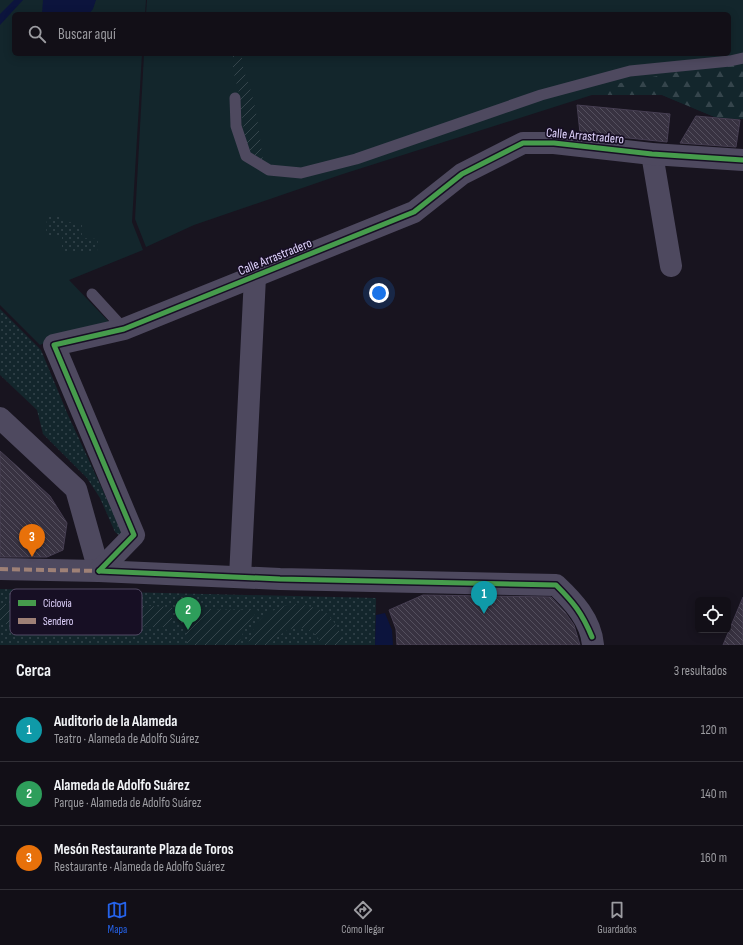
<!DOCTYPE html>
<html lang="es">
<meta charset="utf-8">
<style>
:root{--surface:#120f17;--page:#1f1d24;--text:#f1f3f6;--muted:#9c9ca1;--line:#312f36;--accent:#2563eb}
body{margin:0;font-family:"Sofia Sans Condensed",sans-serif;background:var(--page);color:var(--text)}
.controls{position:absolute;right:12px;bottom:12px;display:grid;overflow:hidden;border-radius:6px;box-shadow:0 2px 10px #0003}
.controls button{width:36px;height:36px;display:grid;place-items:center;padding:0;border:0;border-bottom:1px solid var(--line);background:var(--surface);color:var(--text);font:20px sans-serif}
.you{position:absolute;left:379px;top:293px;width:14px;height:14px;margin:-10px;border:3px solid #fff;border-radius:50%;background:#1a73e8;box-shadow:0 0 0 6px #1a73e833}
.badge{display:grid;place-items:center;width:26px;height:26px;border-radius:50%;background:var(--accent);color:#fff;font-size:13px;font-weight:700}
.pin{position:absolute;translate:-50% -33px;filter:drop-shadow(0 1px 2px #0008)}
.pin::after{content:'';position:absolute;top:21px;width:14px;height:12px;background:inherit;clip-path:polygon(0 0,100% 0,50% 100%)}
.list{margin:0;padding:0;list-style:none}
h2{display:flex;justify-content:space-between;align-items:center;height:52px;margin:0;padding:0 16px;font-size:17px}
h2 small{font-size:13px;font-weight:400;color:var(--muted)}
.list li{display:grid;grid-template-columns:26px 1fr auto;gap:12px;align-items:center;box-sizing:border-box;height:64px;padding:0 16px;border-top:1px solid var(--line)}
.list b{display:block;font-size:15px;white-space:nowrap}
.list p{margin:0;font-size:13px;white-space:nowrap;color:var(--muted)}
.list em{font-size:13px;font-style:normal;color:var(--muted)}
.icon{flex:none;width:22px;height:22px;fill:none;stroke:currentColor;stroke-width:2;stroke-linecap:round;stroke-linejoin:round}
.map{position:relative;flex:none;width:743px;height:645px;overflow:hidden}
.search{position:absolute;background:var(--surface);box-shadow:0 2px 10px #0003;left:12px;right:12px;top:12px;height:44px;display:flex;align-items:center;gap:10px;box-sizing:border-box;padding:0 14px;border-radius:6px;color:var(--muted);font-size:15px}
.sheet{height:244px;background:var(--surface)}
nav{display:flex;justify-content:space-around;align-items:center;box-sizing:border-box;height:56px;border-top:1px solid var(--line);background:var(--surface);font-size:11px;color:var(--muted)}
nav a{display:grid;justify-items:center;gap:2px}
nav .on{color:var(--accent)}
.map>svg:first-child{display:block}
</style>
<div class="map">
<svg width="743" height="645" viewBox="0 0 743 645">
<defs>
<pattern id="forest-firs" width="22" height="20" patternUnits="userSpaceOnUse"><rect width="22" height="20" fill="#13262c"/><path d="M5 1l3.5 6h-7zM16 11l3.5 6h-7z" fill="#35454c"/></pattern>
<pattern id="park-dots" width="8" height="8" patternUnits="userSpaceOnUse"><rect width="8" height="8" fill="#13262c"/><path d="M2 2h.1M6 6h.1" fill="none" stroke="#35454c" stroke-width="1.8" stroke-linecap="round"/></pattern>
<pattern id="garden-furrows" width="10" height="10" patternUnits="userSpaceOnUse"><rect width="10" height="10" fill="#13262c"/><path d="M-1 1l2-2M0 10L10 0M9 11l2-2" fill="none" stroke="#35454c"/></pattern>
<pattern id="building-back-hatch" width="6" height="6" patternUnits="userSpaceOnUse"><rect width="6" height="6" fill="#383241"/><path d="M-1 5l2 2M0 0l6 6M5-1l2 2" fill="none" stroke="#544f5e"/></pattern>
</defs>
<rect width="100%" height="100%" fill="#18141f"/>
<g fill="#13262c">
<path d="M0,0H146L145,14H14V54H142L132,222L143,250L69,280L111,324L67,332L40,345L0,305Z"/>
<path d="M147,0H743V119L717,118L662,95H592L343,174L194,225L146,247L135,219L144,54H729V14H146Z"/>
</g>
<path fill="url(#forest-firs)" d="M743,62V119L717,118L662,95H592L610,85L700,68Z"/>
<g fill="url(#park-dots)">
<path d="M47,216H61L62,221L82,224V238L98,239L97,252H62V236L46,235Z"/>
<path d="M0,309L41,350L68,415L123,534L120,536L115,532L100,498L87,478L43,434L37,410L0,375Z"/>
<path d="M0,589L376,598L375,645H0Z"/>
</g>
<g fill="url(#garden-furrows)">
<path d="M233,54H242C241,70 250,84 253,99C258,118 260,140 263,160L256,158L249,151L245,139L239,93L233,70Z"/>
<path d="M75,603L172,607V627L77,626Z"/>
<path d="M0,604H68L67,625L0,624Z"/>
<path d="M291,604C323,606 335,614 344,645H322C319,640 317,635 312,632C298,621 279,632 271,645H248C252,622 269,609 291,604Z"/>
<path d="M184,609L258,610L245,628L238,645H187Z"/>
</g>
<g fill="#0c143d">
<path d="M14,0H23L0,25V14Z"/>
<path d="M43,0H96L93,9L89,14H42Z"/>
<path d="M385,613L392,630L393,645H375L376,615Z"/>
</g>
<g fill="url(#building-back-hatch)" stroke="#463e52">
<path d="M577,105L670,114L667,142L580,133Z"/>
<path d="M696,116L740,120L736,147L680,143Z"/>
<path d="M0,451L50,496L67,523L63,550L47,557H0Z"/>
<path d="M423,595L551,597L565,612L574,625L580,645H397L396,629L389,610Z"/>
<path d="M743,597V645H723Z"/>
</g>
<g fill="none" stroke-linecap="round" stroke-linejoin="round">
<g stroke="#4e495f" stroke-width="11">
<path d="M235,98L236,126L246,156L269,170L301,173L356,159L541,95L630,71L730,61L743,58"/>
<path d="M92,294L124,329"/>
</g>
<g stroke="#4e495f" stroke-width="22">
<path d="M652,154L671,266"/>
<path d="M0,418L76,489L99,571"/>
<path d="M0,569L99,571L280,579L556,585C573,601 591,620 593,645"/>
<path d="M99,571L134,535L54,345L124,329L414,212L462,174L523,143H554L652,154L743,160"/>
<path d="M240,577L255,277"/>
</g>
<path stroke="#9e8076" stroke-width="4" stroke-dasharray="8 4" stroke-linecap="butt" d="M0,569L99,571"/>
<g stroke="#170f24" stroke-width="8">
<g id="cycleway">
<path d="M99,571L134,535L54,345L124,329L414,212L462,174L523,143H554L652,154L743,160"/>
<path d="M99,571L280,579L556,585C574,603 582,613 592,637"/>
</g>
</g>
<use href="#cycleway" stroke="#469c4c" stroke-width="5"/>
</g>
<g text-anchor="middle" dominant-baseline="central" stroke-width="3.5" stroke-linejoin="round" paint-order="stroke">
<g font-size="13" fill="#e0d3fe" stroke="#170f24">
<text transform="translate(585 136) rotate(5)">Calle Arrastradero</text>
<text transform="translate(275 257) rotate(-22)">Calle Arrastradero</text>
</g>
</g>
<rect x="10" y="589" width="132" height="46" rx="6" fill="#170f24" stroke="#534a65" stroke-width="1"/>
<rect x="18" y="600" width="18" height="6" fill="#469c4c"/>
<rect x="18" y="618" width="18" height="6" fill="#9e8076"/>
<g font-size="11" fill="#e0d3fe">
<text x="43" y="607">Ciclovía</text>
<text x="43" y="625">Sendero</text>
</g>
</svg>
<div class="controls">
<button><svg class="icon" aria-label="locate" viewBox="0 0 24 24"><circle cx="12" cy="12" r="6"/><path d="M12 2v4M12 18v4M2 12h4M18 12h4"/></svg></button>
</div>
<div class="you"></div>
<div class="pin badge" style="left:484px;top:614px;background:#0f9aa8">1</div>
<div class="pin badge" style="left:188px;top:630px;background:#2e9e5b">2</div>
<div class="pin badge" style="left:32px;top:557px;background:#e8710a">3</div>
<div class="search"><svg class="icon" aria-label="search" viewBox="0 0 24 24"><circle cx="10" cy="10" r="6"/><path d="M15 15l6 6"/></svg>Buscar aquí</div>
</div>
<section class="sheet">
<h2>Cerca<small>3 resultados</small></h2>
<ul class="list">
<li><span class="badge" style="background:#0f9aa8">1</span><div><b>Auditorio de la Alameda</b><p>Teatro · Alameda de Adolfo Suárez</p></div><em>120 m</em></li>
<li><span class="badge" style="background:#2e9e5b">2</span><div><b>Alameda de Adolfo Suárez</b><p>Parque · Alameda de Adolfo Suárez</p></div><em>140 m</em></li>
<li><span class="badge" style="background:#e8710a">3</span><div><b>Mesón Restaurante Plaza de Toros</b><p>Restaurante · Alameda de Adolfo Suárez</p></div><em>160 m</em></li>
</ul>
</section>
<nav>
<a class="on"><svg class="icon" aria-label="map" viewBox="0 0 24 24"><path d="M3 6l6-2 6 2 6-2v14l-6 2-6-2-6 2zM9 4v14M15 6v14"/></svg>Mapa</a>
<a><svg class="icon" aria-label="directions" viewBox="0 0 24 24"><path d="M12 3l9 9-9 9-9-9zM9 14v-3h6M13 9l2 2-2 2"/></svg>Cómo llegar</a>
<a><svg class="icon" aria-label="saved" viewBox="0 0 24 24"><path d="M7 4h10v16l-5-4-5 4z"/></svg>Guardados</a>
</nav>
